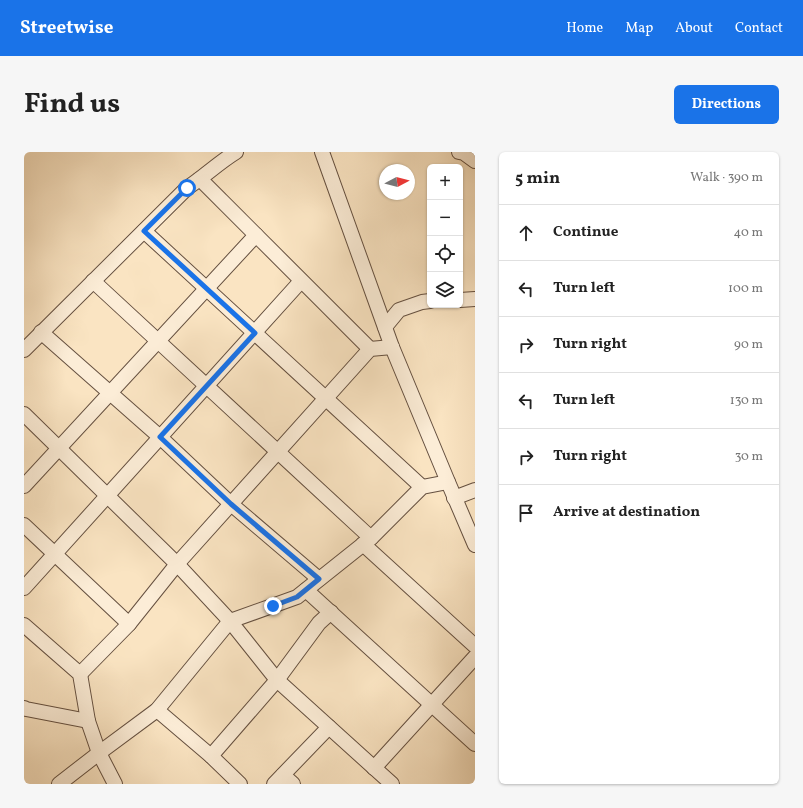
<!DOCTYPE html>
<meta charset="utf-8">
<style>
:root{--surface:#fff;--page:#f6f6f6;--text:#222;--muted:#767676;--line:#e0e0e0;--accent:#1a73e8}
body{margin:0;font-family:Vollkorn,serif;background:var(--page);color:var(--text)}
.controls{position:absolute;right:12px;top:12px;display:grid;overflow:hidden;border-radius:6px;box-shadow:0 1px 3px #0004}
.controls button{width:36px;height:36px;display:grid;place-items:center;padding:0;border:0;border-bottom:1px solid var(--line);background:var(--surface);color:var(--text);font:20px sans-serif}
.compass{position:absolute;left:355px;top:12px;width:36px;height:36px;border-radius:50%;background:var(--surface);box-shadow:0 1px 3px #0004;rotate:83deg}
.stop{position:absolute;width:12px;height:12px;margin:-9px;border:3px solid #1a73e8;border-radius:50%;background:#fff}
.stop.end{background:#1a73e8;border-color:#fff;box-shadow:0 1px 4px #0008}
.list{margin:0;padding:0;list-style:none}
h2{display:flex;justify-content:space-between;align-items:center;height:52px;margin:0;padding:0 16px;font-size:17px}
h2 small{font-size:13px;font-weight:400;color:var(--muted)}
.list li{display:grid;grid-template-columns:26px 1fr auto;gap:12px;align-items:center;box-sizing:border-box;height:56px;padding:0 16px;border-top:1px solid var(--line)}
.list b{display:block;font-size:15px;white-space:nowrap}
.list em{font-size:13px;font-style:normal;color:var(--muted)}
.icon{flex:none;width:22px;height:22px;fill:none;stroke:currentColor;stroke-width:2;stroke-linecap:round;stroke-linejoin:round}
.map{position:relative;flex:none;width:451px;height:632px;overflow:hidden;border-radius:6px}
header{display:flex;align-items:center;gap:24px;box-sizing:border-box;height:56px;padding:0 20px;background:var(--accent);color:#fff}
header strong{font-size:19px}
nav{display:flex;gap:22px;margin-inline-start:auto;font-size:14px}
.intro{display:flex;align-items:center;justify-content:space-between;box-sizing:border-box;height:96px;padding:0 24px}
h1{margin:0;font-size:28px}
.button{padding:10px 18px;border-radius:6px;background:var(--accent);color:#fff;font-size:14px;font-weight:700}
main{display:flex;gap:24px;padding:0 24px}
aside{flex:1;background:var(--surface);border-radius:6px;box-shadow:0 1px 3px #0004}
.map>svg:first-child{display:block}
</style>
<header>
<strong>Streetwise</strong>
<nav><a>Home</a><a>Map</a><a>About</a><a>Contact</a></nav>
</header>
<div class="intro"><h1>Find us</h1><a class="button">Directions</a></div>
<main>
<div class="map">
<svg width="451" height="632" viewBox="0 0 451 632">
<rect width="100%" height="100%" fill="#fae4c2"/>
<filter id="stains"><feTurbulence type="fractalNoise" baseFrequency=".005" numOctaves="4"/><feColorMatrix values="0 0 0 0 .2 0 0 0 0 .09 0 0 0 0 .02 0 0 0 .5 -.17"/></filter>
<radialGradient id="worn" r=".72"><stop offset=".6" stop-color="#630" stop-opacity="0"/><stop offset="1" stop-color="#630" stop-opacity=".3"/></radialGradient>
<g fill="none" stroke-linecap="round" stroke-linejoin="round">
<g stroke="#655040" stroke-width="16">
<g id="minor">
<path d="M298,0L368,195L424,330L451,393"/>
<path d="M435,0L440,1L451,9"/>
<path d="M176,27L346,197"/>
<path d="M120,79L398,335"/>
<path d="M69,129L347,386"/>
<path d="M436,148L451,147"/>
<path d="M361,175L375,158L398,150L406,149"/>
<path d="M17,180L136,285L207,352L295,427"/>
<path d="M0,198L163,36C180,25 194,11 212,0"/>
<path d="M0,262L153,412L206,469L253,528L368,632"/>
<path d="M0,334L232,83"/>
<path d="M430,346L451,338"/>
<path d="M0,373L105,472"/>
<path d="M339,392L451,494"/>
<path d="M0,436L277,129"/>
<path d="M282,438L451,592"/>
<path d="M0,473L56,522L64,569L75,601L91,632"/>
<path d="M56,522L105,472L153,412L346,197L368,195"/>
<path d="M0,556L2,557L64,569"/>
<path d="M133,558L187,604L216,632"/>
<path d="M187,604L253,528L295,471L307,460"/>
<path d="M350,616L451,505"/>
<path d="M259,623L269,632"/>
<path d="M35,632L75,601L133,558L206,469L273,445L347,386L398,335L424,330"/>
<path d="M250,632L305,575"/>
</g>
</g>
<use href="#minor" stroke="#fcedd7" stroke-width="14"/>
</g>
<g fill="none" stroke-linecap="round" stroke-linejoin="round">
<path stroke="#1a73e8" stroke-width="5" d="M163,36L120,79L231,181L136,285L207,352L295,427L273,445L249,454"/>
</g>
<rect width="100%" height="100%" filter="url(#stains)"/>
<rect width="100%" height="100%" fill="url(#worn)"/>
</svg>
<div class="controls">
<button>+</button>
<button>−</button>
<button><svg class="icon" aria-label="locate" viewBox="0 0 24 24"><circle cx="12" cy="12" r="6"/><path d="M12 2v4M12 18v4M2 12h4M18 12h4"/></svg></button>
<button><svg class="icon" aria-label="layers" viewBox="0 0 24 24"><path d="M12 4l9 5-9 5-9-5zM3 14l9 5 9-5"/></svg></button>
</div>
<svg class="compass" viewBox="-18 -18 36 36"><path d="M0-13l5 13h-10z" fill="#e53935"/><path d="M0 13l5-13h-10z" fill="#767676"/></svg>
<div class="stop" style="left:163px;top:36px"></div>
<div class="stop end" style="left:249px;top:454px"></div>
</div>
<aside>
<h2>5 min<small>Walk · 390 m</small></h2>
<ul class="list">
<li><svg class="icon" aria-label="ahead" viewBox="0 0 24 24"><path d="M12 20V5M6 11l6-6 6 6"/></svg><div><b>Continue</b></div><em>40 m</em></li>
<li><svg class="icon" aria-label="left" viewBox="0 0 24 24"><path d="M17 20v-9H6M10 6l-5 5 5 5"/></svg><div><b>Turn left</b></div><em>100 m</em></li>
<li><svg class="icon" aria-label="right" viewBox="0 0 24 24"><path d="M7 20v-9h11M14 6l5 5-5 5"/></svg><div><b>Turn right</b></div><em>90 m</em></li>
<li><svg class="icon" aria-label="left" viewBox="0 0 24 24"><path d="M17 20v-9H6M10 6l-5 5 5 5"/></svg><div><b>Turn left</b></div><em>130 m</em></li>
<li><svg class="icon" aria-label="right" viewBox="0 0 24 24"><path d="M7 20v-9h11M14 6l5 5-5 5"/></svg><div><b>Turn right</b></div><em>30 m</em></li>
<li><svg class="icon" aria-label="arrive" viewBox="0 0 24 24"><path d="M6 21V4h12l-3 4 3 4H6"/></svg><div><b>Arrive at destination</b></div></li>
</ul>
</aside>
</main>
